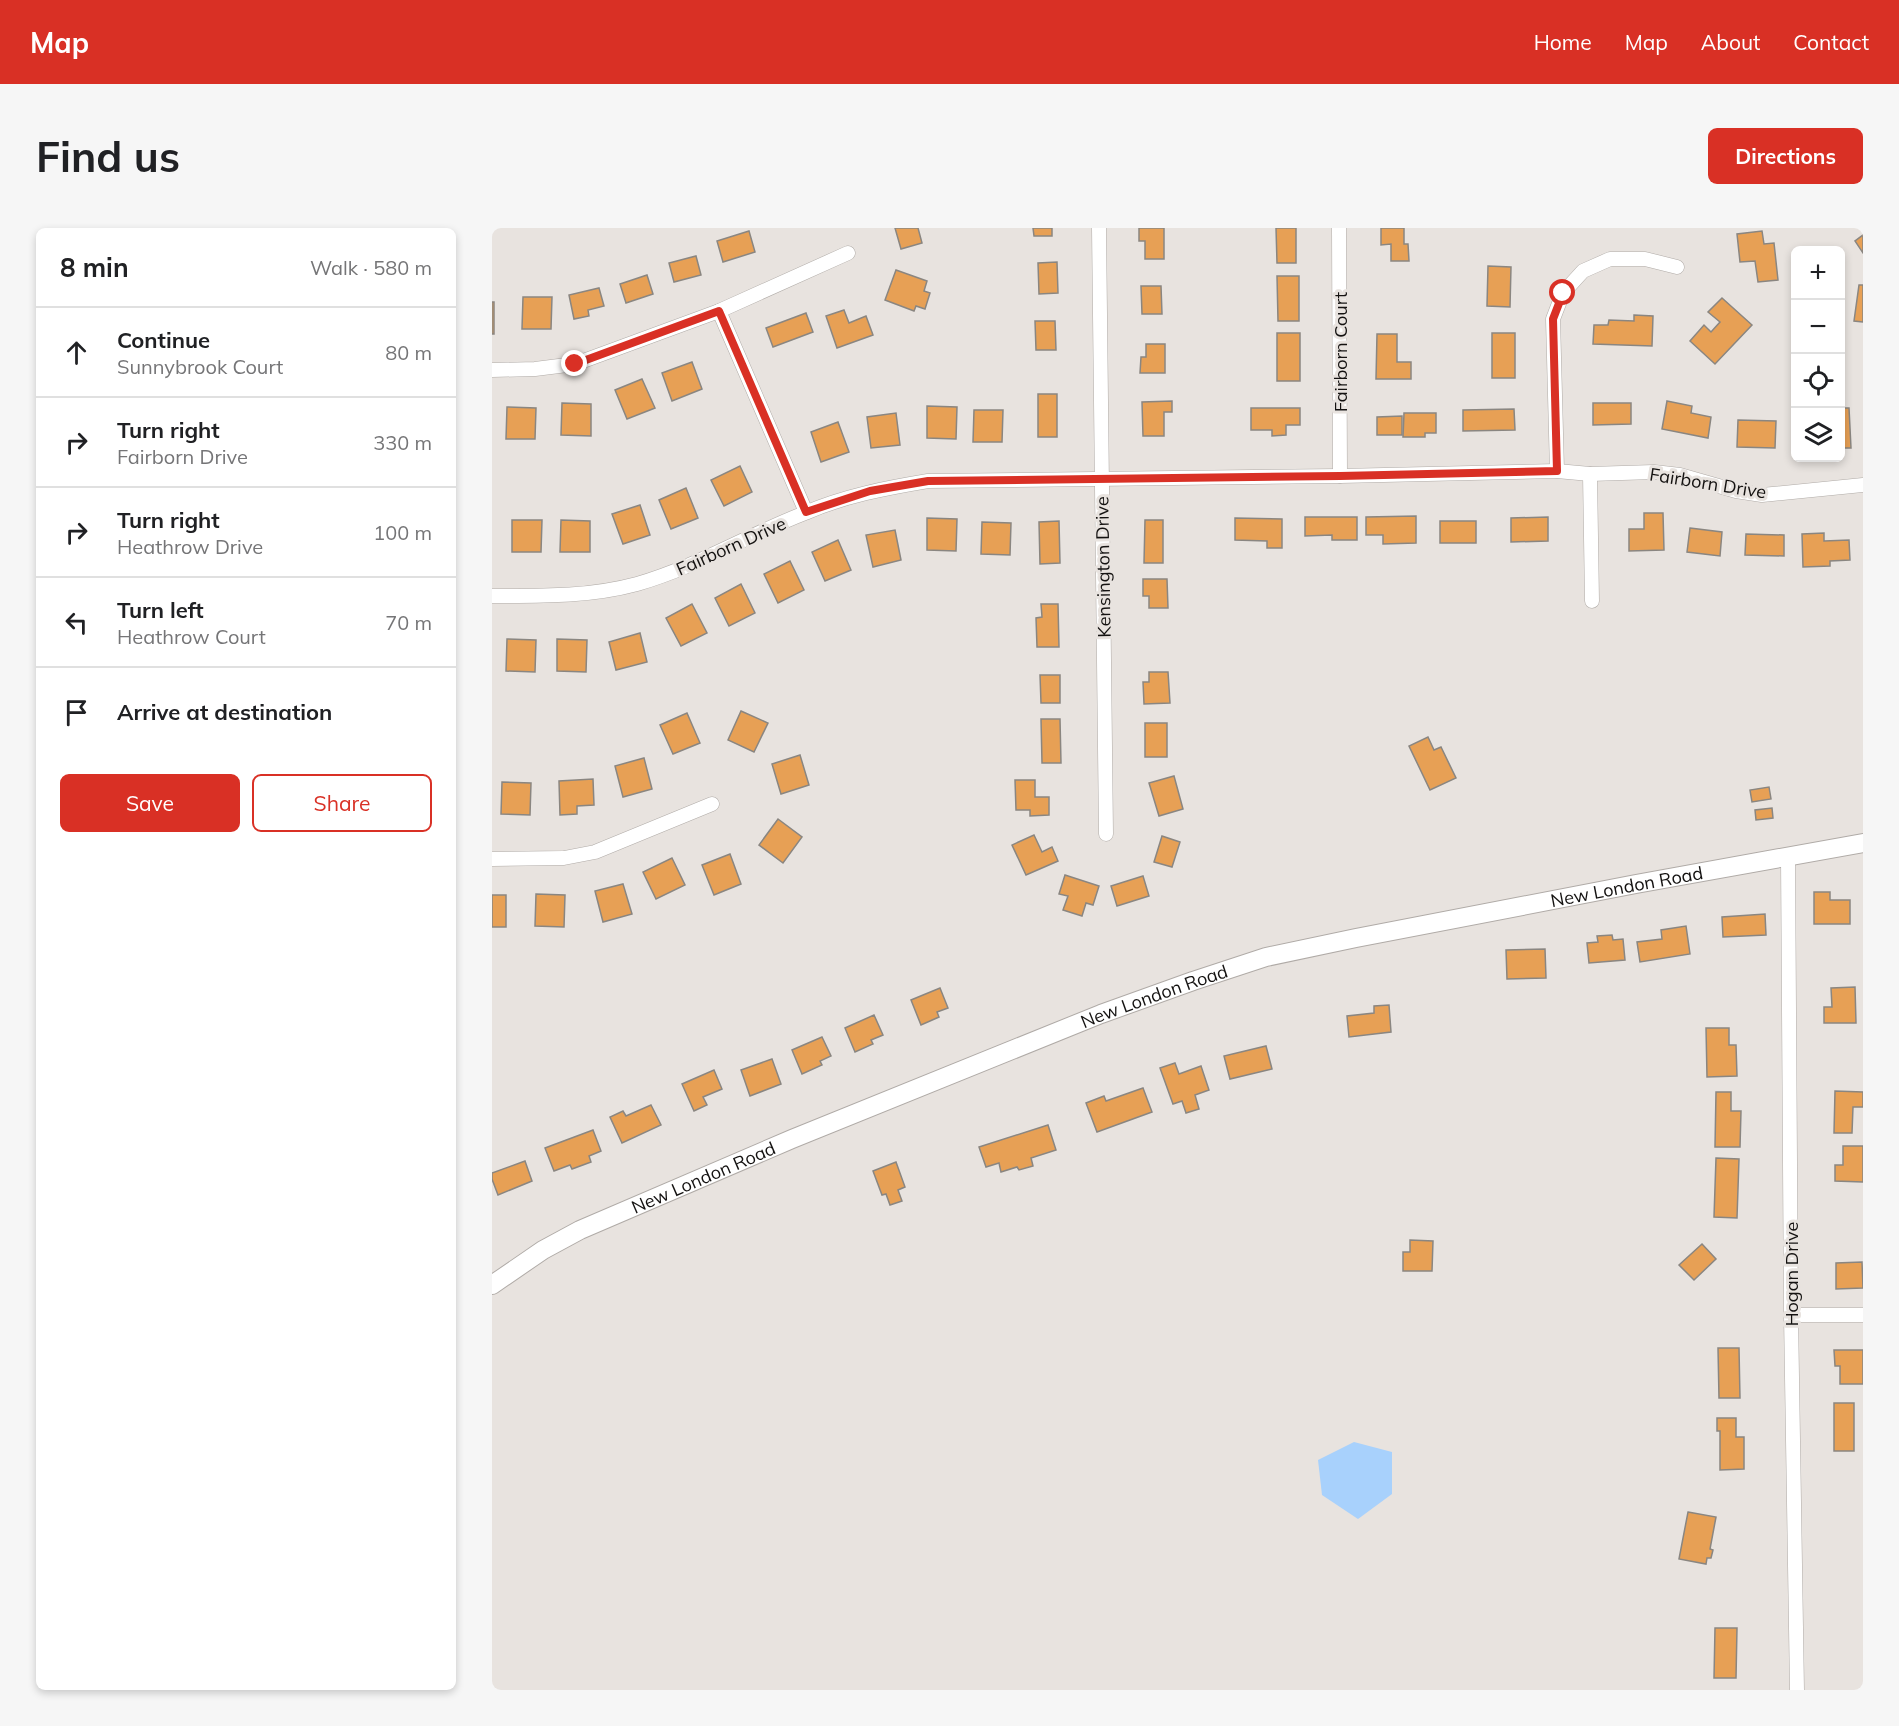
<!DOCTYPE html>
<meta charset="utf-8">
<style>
:root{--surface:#fff;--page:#f6f6f6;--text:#202124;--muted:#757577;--line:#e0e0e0;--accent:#d93025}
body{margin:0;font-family:Mulish,sans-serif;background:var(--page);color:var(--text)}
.controls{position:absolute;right:18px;top:18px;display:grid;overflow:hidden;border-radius:9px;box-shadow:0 3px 9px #0003}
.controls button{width:54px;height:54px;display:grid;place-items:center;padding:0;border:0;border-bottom:2px solid var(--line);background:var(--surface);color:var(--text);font:30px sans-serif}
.stop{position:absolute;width:18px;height:18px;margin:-14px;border:4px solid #d93025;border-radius:50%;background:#fff}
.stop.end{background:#d93025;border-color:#fff;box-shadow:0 2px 6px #0008}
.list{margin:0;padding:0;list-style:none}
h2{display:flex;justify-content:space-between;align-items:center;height:78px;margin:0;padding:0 24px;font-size:26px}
h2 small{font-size:20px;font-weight:400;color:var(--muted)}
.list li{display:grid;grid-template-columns:39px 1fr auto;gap:18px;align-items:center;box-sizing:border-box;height:90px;padding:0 24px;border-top:2px solid var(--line)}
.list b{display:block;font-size:22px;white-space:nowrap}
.list p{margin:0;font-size:20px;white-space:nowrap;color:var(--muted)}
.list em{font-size:20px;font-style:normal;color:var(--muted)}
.actions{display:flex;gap:12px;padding:18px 24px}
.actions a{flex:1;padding:14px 0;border:2px solid var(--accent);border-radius:9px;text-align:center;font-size:21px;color:var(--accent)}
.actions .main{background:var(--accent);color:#fff}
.icon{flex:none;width:33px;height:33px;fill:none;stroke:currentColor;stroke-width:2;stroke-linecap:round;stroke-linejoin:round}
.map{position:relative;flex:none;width:1371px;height:1462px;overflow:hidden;border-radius:9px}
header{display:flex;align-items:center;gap:36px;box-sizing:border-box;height:84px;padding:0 30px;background:var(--accent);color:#fff}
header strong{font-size:28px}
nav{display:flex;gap:33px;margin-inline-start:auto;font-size:21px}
.intro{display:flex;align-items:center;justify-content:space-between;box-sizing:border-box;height:144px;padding:0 36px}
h1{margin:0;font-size:42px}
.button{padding:15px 27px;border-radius:9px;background:var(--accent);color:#fff;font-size:21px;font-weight:700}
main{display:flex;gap:36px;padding:0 36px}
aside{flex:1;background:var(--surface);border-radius:9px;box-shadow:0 3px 9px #0003}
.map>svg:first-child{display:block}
</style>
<header>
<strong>Map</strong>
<nav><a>Home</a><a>Map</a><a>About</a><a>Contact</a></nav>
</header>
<div class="intro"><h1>Find us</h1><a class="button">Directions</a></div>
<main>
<aside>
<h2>8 min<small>Walk · 580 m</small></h2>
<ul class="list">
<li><svg class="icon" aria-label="ahead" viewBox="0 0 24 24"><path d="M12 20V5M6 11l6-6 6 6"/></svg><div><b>Continue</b><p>Sunnybrook Court</p></div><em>80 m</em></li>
<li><svg class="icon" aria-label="right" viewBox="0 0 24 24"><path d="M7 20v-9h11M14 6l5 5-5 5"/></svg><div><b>Turn right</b><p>Fairborn Drive</p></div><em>330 m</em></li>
<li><svg class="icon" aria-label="right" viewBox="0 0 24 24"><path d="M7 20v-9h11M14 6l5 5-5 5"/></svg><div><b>Turn right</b><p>Heathrow Drive</p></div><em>100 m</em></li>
<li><svg class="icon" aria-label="left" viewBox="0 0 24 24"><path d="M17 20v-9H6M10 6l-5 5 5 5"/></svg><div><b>Turn left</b><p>Heathrow Court</p></div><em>70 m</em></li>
<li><svg class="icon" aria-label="arrive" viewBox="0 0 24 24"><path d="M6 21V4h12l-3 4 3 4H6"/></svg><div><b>Arrive at destination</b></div></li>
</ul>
<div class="actions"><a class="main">Save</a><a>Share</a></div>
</aside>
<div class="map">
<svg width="1371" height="1462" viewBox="0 0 1371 1462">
<rect width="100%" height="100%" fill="#e8e3df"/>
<path fill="#a8d1fc" d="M862,1214L900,1224V1266L866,1291L830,1267L826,1232Z"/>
<g fill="#e7a055" stroke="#8a8681" stroke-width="1.5">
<path d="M403,0H426L430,15L409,21Z"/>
<path d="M541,0H560V8H542Z"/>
<path d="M647,0H672V31H653V13H647Z"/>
<path d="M784,0H804V35H785Z"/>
<path d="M889,0H912V16H916L917,33H899V16L889,17Z"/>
<path d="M257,3L263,24L231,34L225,13Z"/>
<path d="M1270,3L1272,16L1282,15L1286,52L1266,54L1263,33L1248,34L1245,6Z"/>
<path d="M1371,7V25L1363,13Z"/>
<path d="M204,28L209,47L182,54L177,35Z"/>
<path d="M565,34L566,65L547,66L546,35Z"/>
<path d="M996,38L1019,39L1018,79L995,78Z"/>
<path d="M404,42L435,53L432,63L438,65L433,81L424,78L422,83L393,72Z"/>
<path d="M155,47L161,66L134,75L128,56Z"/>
<path d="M785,48H807V93H786Z"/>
<path d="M1367,57H1371V94L1362,93Z"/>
<path d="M649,58H669L670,86H650Z"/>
<path d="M107,60L112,78L96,82L97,88L82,91L77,67Z"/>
<path d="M31,69H60L59,101H30Z"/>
<path d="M1230,70L1260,97L1223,136L1198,113L1212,97L1219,104L1228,94L1216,84Z"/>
<rect x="0" y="74" width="2" height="32"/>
<path d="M352,82L357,95L374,88L381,107L345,120L334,88Z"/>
<path d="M314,85L321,104L281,119L274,100Z"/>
<path d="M1142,87L1161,88L1160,118L1101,116L1102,97H1116L1117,92L1142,93Z"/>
<path d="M543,93H563L564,122H544Z"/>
<rect x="785" y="105" width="23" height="48"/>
<rect x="1000" y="105" width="23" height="45"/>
<path d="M885,106H905V134H919V151H884Z"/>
<path d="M654,116H673V145H648L649,129H654Z"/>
<path d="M200,134L210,161L180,173L170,145Z"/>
<path d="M150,151L163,180L135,191L123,162Z"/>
<rect x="546" y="166" width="19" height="43"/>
<path d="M680,173V184H672V208H651L650,174Z"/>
<path d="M1175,173L1200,178L1199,185L1219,189L1216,210L1170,201Z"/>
<path d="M70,175L99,176V208L69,207Z"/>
<path d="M1101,175H1139V196L1101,197Z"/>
<path d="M435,178L465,179L464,211L435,210Z"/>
<path d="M15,179L44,180L43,211H14Z"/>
<path d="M759,180H808V197H794V207L780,208V202H759Z"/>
<path d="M1348,180H1357L1359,220H1348Z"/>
<path d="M1022,181L1023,202L971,203V182Z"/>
<path d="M482,182H511L510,214H481Z"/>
<path d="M404,185L408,217L379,220L375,189Z"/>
<path d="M912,185H944V205H933V209H911Z"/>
<path d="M910,188V207H885V189Z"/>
<path d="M1246,192L1284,193L1283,220L1245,219Z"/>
<path d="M346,194L357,224L329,234L319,204Z"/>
<path d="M248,238L260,264L232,278L219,252Z"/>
<path d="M194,260L206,290L179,301L167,272Z"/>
<path d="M148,277L158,307L131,316L120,286Z"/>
<path d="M1152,285H1171L1172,322L1137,323V301H1152Z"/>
<path d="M924,288V315L891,316V307H874V289Z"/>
<path d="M813,289H865V312H840V307L813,308Z"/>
<path d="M1056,289V313L1019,314V290Z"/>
<path d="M435,290L465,291L464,323L435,322Z"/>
<path d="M743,290L790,291V320H775V313L743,312Z"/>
<path d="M20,292H50L49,324H20Z"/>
<path d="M69,292L98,293V324H68Z"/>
<path d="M653,292H671V335H652Z"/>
<path d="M567,293L568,335L548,336L547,294Z"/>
<rect x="948" y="293" width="36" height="22"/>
<path d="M490,294L519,295L518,327L489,326Z"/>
<path d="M1198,300L1230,304L1228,328L1195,324Z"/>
<path d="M403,302L409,332L381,339L374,307Z"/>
<path d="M1332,305V313L1357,312L1358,332L1338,333V338L1311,339L1310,306Z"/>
<path d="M1254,306L1292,307V328L1253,327Z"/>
<path d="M346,312L359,342L333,353L320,324Z"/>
<path d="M298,333L312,362L286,375L272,346Z"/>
<path d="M651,351H675L676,380H657V368H651Z"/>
<path d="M249,356L263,385L237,398L223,370Z"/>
<path d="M200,376L215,405L189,418L174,390Z"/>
<path d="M549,376H566L567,419H545L544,390L550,389Z"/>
<path d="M148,405L155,434L124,442L117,414Z"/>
<path d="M15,411L44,412L43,444L14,443Z"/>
<path d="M65,411L95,412L94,444L65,443Z"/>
<path d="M657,444H676L678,475L652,476L651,454H657Z"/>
<path d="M548,447H568V475H549Z"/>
<path d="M249,483L276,495L262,524L236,512Z"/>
<path d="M195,485L208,515L181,526L168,497Z"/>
<path d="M549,491H568L569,535H550Z"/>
<rect x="653" y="495" width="22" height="34"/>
<path d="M936,509L942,522L949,519L964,550L938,562L917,518Z"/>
<path d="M308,527L317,557L289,566L280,536Z"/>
<path d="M152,530L160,561L131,569L123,538Z"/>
<path d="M682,548L691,581L667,588L657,555Z"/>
<path d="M101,551L102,577L85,578V586L68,587L67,553Z"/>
<path d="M523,552H543V569H557V587L538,588V582H524Z"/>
<path d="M10,554L39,555L38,587L9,586Z"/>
<path d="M1277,559L1279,571L1260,574L1258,562Z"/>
<path d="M1280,580L1281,590L1264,592L1263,582Z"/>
<path d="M286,591L310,609L291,635L267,617Z"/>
<path d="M542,607L550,624L560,619L566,633L534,647L520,617Z"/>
<path d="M670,608L688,614L680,639L662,634Z"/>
<path d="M238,626L249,656L222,667L210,637Z"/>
<path d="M180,630L193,657L164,671L151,644Z"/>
<path d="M573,647L607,658L601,677L594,675L590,688L571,682L576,668L567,666Z"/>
<path d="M651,648L657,668L625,678L619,658Z"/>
<path d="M131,656L140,686L111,694L103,663Z"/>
<path d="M1322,664H1338V672H1358V696H1322Z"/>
<path d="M44,666L73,667L72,699L43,698Z"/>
<rect x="0" y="667" width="14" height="32"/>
<path d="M1273,686L1274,707L1231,709L1230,689Z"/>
<path d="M1194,698L1198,726L1148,734L1145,714L1170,711L1169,702Z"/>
<path d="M1120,707L1121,712L1131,711L1133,732L1097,735L1095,715L1106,714L1105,708Z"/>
<path d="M1053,721L1054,750L1015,751L1014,722Z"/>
<path d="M1363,759L1364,795H1332V779H1340L1339,760Z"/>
<path d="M448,760L456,780L445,784L447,789L429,797L419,772Z"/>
<path d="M897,777L899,804L857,809L855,788L882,785V778Z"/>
<path d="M382,787L391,807L379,812L381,816L363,824L353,800Z"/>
<path d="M1214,800H1237V817H1244L1245,848L1215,849Z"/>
<path d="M330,809L339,828L328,833L330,837L310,846L300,822Z"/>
<path d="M774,818L780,841L738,851L732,828Z"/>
<path d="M280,831L289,856L258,868L249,842Z"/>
<path d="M683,835L687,846L709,838L717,862L703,867L707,881L694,885L690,873L681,876L668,840Z"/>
<path d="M222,842L230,861L211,869L215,877L202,883L190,856Z"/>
<path d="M651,860L660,884L605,904L594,875L612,868L614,873Z"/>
<path d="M1343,863L1371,864V879H1361L1360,905H1342Z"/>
<path d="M1224,864H1239V883H1249L1248,919H1223Z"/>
<path d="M159,877L169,897L130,915L118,889L131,883L134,888Z"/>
<path d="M556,897L564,922L539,930L541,938L527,942L525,939L509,944L507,935L494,939L487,919Z"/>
<path d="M101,902L109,923L97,928L99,934L80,941L78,937L62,943L53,920Z"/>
<path d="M1351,918H1371V954L1343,953V937H1351Z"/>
<path d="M1224,930L1247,931L1245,990L1222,989Z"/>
<path d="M33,933L40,953L6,967L0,951V945Z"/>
<path d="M404,934L413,959L406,962L410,973L398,977L394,966L390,967L381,943Z"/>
<path d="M918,1012L941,1013L940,1043H911V1024H918Z"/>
<path d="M1210,1016L1224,1031L1202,1052L1187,1037Z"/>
<path d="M1370,1034L1371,1060L1344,1061V1035Z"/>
<path d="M1226,1120H1247L1248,1170H1227Z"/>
<path d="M1342,1122H1371V1156H1348V1138H1343Z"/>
<rect x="1342" y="1175" width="20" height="48"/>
<path d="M1225,1190H1244V1209H1252V1241L1228,1242V1203H1225Z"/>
<path d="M1196,1284L1224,1289L1218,1321L1221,1322L1219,1330H1215L1214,1336L1187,1331Z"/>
<path d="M1223,1400H1245L1244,1450H1222Z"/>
</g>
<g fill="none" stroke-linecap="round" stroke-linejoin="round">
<g stroke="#b0aba7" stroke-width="15">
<g id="minor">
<path d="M607,0L614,606"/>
<path d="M847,0L848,248"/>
<path d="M227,83L314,284"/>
<path d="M0,142L43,141L83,136L227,83L356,25"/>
<path d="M1065,243L1061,91L1071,65L1091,43L1118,31H1153L1185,39"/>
<path d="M1098,246L1100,373"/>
<path d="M0,368C49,368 97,369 145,356C204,339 256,307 313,285C352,268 394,260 436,253L848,248L1065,243L1098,246L1162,244L1188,247L1244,263L1270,267L1371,257"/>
<path d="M1296,629L1299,1087L1305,1462"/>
<path d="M0,631L72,630L103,624L220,576"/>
<path d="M1299,1087H1371"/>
</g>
</g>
<g stroke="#b0aba7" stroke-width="20">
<g id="tertiary">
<path id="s1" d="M0,1057L51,1022L88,1002L300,911L609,786L701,753L774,729L864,710L1144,656L1371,615"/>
</g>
</g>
<use href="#minor" stroke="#fff" stroke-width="14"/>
<use href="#tertiary" stroke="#fff" stroke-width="18"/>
</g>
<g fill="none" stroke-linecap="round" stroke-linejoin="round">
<path stroke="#d93025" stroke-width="8" d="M83,136L227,83L314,284L378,263L436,253L848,248L1065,243L1061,91L1071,65"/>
</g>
<g text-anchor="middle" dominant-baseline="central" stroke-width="6" stroke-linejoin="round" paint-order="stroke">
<g font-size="18" fill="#141211" stroke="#e8e3df">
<text transform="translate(848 124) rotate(-90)">Fairborn Court</text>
<text transform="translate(1216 255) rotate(9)">Fairborn Drive</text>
<text transform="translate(239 318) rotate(-24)">Fairborn Drive</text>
<text transform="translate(611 339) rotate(-91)">Kensington Drive</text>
<text stroke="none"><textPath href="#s1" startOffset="1210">New London Road</textPath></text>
<text stroke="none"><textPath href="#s1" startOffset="724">New London Road</textPath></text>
<text stroke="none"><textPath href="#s1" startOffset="238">New London Road</textPath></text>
<text transform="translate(1299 1046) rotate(-90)">Hogan Drive</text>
</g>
</g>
</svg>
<div class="controls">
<button>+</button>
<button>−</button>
<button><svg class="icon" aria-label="locate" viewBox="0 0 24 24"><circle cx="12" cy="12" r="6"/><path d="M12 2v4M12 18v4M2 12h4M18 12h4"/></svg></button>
<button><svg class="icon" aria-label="layers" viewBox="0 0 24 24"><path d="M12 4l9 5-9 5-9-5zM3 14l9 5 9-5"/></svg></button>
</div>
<div class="stop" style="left:1071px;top:65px"></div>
<div class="stop end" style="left:83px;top:136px"></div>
</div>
</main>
